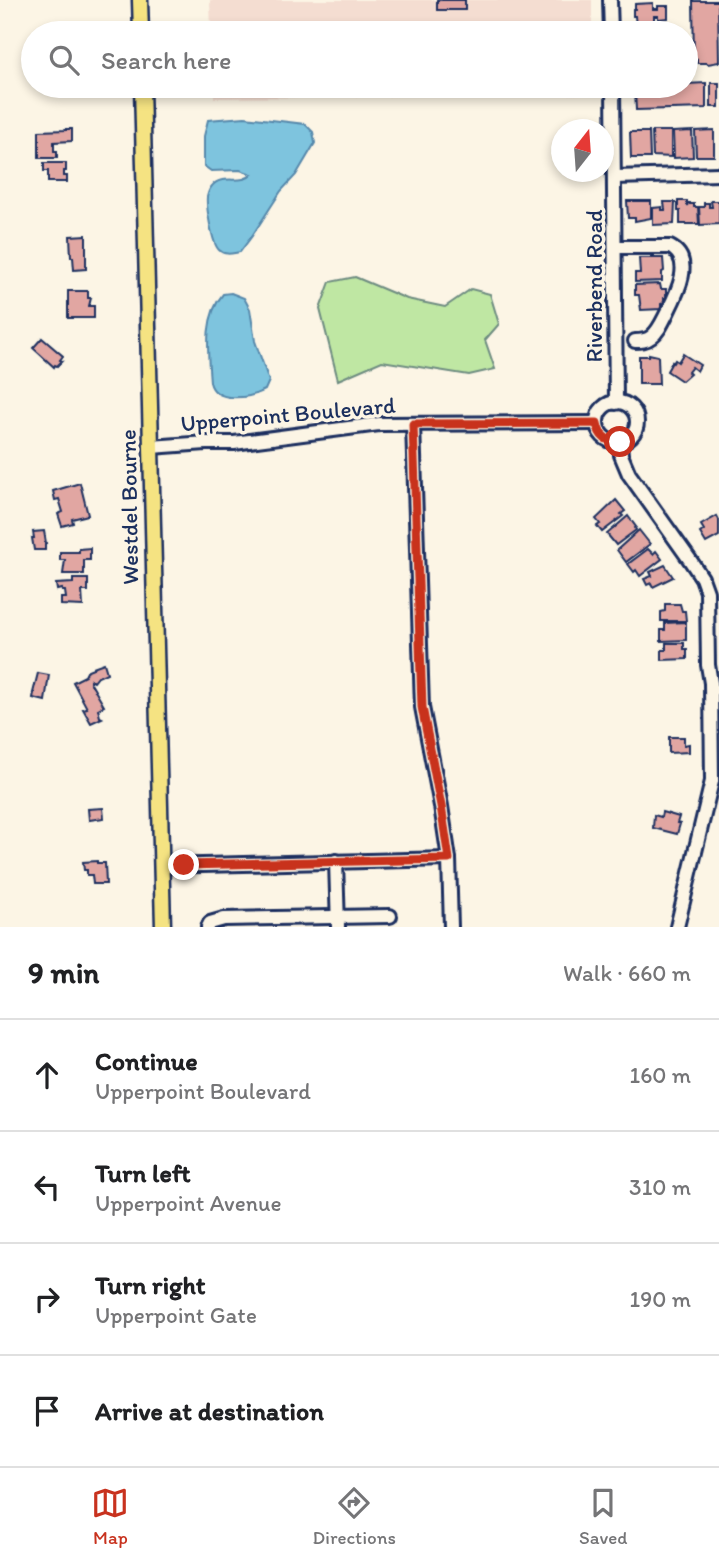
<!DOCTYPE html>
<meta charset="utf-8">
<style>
:root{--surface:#fff;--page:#f2f2f2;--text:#202124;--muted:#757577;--line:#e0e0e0;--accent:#c8321e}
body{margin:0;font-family:Itim,sans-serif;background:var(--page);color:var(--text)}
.compass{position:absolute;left:551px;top:119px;width:63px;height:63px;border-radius:50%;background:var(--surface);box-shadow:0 4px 10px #0003;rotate:17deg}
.stop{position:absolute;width:21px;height:21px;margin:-16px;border:5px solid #c8321e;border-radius:50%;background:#fff}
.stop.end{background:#c8321e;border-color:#fff;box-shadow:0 2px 7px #0008}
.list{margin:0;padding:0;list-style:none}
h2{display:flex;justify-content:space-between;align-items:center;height:91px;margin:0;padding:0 28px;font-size:30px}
h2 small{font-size:23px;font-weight:400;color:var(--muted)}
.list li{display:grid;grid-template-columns:46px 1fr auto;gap:21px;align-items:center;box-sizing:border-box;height:112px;padding:0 28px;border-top:2px solid var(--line)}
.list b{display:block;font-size:26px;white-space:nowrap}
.list p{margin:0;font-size:23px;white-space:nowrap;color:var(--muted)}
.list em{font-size:23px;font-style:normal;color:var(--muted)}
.icon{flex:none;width:38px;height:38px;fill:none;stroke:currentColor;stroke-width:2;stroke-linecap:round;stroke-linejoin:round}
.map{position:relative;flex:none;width:719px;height:927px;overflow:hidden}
.search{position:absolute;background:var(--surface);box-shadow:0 4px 10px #0003;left:21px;right:21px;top:21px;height:77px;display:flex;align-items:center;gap:18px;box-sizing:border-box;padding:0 24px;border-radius:38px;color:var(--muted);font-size:26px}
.sheet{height:539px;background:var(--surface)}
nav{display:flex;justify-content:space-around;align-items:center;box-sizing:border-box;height:98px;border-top:2px solid var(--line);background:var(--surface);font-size:19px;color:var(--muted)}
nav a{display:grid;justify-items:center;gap:4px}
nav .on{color:var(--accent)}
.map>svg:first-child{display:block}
</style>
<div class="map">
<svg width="719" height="927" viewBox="0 0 719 927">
<rect width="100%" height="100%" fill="#fcf5e5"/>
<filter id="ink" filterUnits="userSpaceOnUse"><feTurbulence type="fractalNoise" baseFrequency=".0143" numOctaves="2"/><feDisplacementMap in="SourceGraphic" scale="14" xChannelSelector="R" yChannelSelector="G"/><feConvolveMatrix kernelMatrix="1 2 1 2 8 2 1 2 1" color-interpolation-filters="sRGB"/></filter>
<g filter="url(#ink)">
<g fill="#f4ddd1">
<path d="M210,0H592V33H211Z"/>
<path d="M214,86H593V94L214,98Z"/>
</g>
<path fill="#bfe7a3" stroke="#6d8b80" stroke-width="2" d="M355,277L407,299L445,307L471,289L490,294L499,324L485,340L495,369L469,375L382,361L338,380L320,309L330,282Z"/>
<g fill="#7ec4de" stroke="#5688ab" stroke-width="2">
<path d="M245,117L305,124L313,132L315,143L296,175L281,191L252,236L240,252C233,253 225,256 219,250C212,244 206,206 207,197C208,193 209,189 212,186C222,173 242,186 252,174L240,170L211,171L204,166V136L208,120Z"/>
<path d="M231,293L244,298L250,309L255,341L269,381L265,390C250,398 215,404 210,382C208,353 203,317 223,294Z"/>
</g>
<g fill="#e1a6a2" stroke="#1b2f5e" stroke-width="2">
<rect x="437" y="0" width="28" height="10"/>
<path d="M693,1H718L719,62L708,64L707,63H697V59L694,60Z"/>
<path d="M653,3V9H658V6H668V18L658,19V16H654V26H658V24L668,23V33H633V28L636,27L635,16H633V9H635V4Z"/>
<path d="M706,83V108L636,110L635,91L636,88H640V86H686V84Z"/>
<rect x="711" y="83" width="8" height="24"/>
<path d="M66,129H72V141L54,142V151H57V158H39V131L66,130Z"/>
<path d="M714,130V156H696L695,131Z"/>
<path d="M652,131H671V157L653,156Z"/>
<path d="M692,131L693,157L674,158L673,132Z"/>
<path d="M630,132H649L650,158H631Z"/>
<path d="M44,163H66V171H64V176H67V182H48V171H44Z"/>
<path d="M627,201H651V218L635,221V218H628Z"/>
<path d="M678,201H687V206L688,203H690V204H694V207H698L699,224H680V211H678Z"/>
<path d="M711,201H719V224L700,225L699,207H704V203H709V207H712Z"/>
<path d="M664,202H675L674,224L653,225V208L662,207V210H665Z"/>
<path d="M86,235V269L74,270L73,257H71L70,236Z"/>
<path d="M639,258H663L664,271L662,272V281L635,282V273H640Z"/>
<path d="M660,284L661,289H666V298H664V303L661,304V309L641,310L639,295H635V285Z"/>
<path d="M68,291H88V298H91L89,306H94V318H68Z"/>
<path d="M42,338L63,356L60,360L62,361L57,366L55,365L54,367L33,348Z"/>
<path d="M649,354L658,356L659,384H639V356H649Z"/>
<path d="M683,354L700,365L697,371L692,367L688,372L690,374L682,381L667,371L672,362L673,363L675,360L678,362Z"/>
<path d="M80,483L88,515L72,519L73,523L62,526L58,514L63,512L59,499L55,500L53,491Z"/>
<path d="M616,500L625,511L621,514L623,516L602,532L597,526L600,524L596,519Z"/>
<path d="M628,516L636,527L635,528L636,530L616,545L607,534Z"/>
<path d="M717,516L719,520V536L706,543L700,533L704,530L701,525Z"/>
<path d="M639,530L650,544L626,562L617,550Z"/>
<path d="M44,531L46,543H45V550H34L32,538H34L33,532Z"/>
<path d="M90,548V560H84V574H63L65,560H60V552H79V549Z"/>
<path d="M648,549L653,554L656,551L662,559L640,576L636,570L634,572L628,564Z"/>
<path d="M665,565L673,577L653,587L651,583L647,585L644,579L652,576L650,572Z"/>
<path d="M73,579H88V591H82L83,606L61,605V598H66L65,591H62V589L57,590L56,584L73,583Z"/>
<path d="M665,604H680L682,611H685L686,621H661V612L665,611Z"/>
<path d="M686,622V640L661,641V630H665V623Z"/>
<path d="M666,643H684V649H687V659L662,660V650H666Z"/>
<path d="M104,663L107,673L98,677L94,682L90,680V682L104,706L98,709L100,717L102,718L91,723L83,709L87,708L73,682L85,676L88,670L93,668V667Z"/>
<path d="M38,673L49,675L45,701L33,698L34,693H33Z"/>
<path d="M669,737H684V745L689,744V752L669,753Z"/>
<path d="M103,808L104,818L89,820L88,809Z"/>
<path d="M662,812L679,817L677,823L680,824L677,834L653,828L654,815L661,817Z"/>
<path d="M97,861V863H105L106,884H93L92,875H87V870H84L83,862Z"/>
</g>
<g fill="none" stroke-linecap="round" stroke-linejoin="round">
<g stroke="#1b2f5e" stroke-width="18">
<g id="minor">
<path d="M610,0L611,33"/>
<path d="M613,86L616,403"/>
<path d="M615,177L719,174"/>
<path d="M615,247H670C696,260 675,297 666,315C662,323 658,332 651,337C646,341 641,341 635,341"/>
<circle cx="617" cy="422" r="20"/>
<path d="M413,424L422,707L441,806L449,859L451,927"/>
<path d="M620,442L621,455L629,474L690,560L702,578L707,592L708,665L711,683L712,781L677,927"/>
<path d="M151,447L206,443H234L379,424L597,423"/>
<path d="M336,861L338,927"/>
<path d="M161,866L449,859"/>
<path d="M208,927L210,923L224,919L390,916"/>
</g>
</g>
<g stroke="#1b2f5e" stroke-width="19">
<g id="major">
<path d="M140,0L141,33"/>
<path d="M142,86L163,927"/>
</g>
</g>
<use href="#minor" stroke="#fcf5e5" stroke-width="12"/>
<use href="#major" stroke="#f5e382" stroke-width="14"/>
</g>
</g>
<g fill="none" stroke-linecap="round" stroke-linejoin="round" filter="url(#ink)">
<path stroke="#c8321e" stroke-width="9" d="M184,865L449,859L441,806L422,707L413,424L597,423C599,436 607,442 620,442"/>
</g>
<g text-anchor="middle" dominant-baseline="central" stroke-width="7" stroke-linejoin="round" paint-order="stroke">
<g font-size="23" fill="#1b2f5e" stroke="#fcf5e5">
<text transform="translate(594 286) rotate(-90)">Riverbend Road</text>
<text transform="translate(288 414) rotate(-5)">Upperpoint Boulevard</text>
<text transform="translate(129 507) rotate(-91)">Westdel Bourne</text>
</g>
</g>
</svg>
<svg class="compass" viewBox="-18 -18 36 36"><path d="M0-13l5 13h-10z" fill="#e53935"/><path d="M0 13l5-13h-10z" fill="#757577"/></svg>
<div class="stop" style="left:620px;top:442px"></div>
<div class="stop end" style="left:184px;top:865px"></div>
<div class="search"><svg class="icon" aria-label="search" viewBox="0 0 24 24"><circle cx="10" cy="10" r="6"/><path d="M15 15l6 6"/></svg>Search here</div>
</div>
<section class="sheet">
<h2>9 min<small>Walk · 660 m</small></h2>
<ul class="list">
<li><svg class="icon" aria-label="ahead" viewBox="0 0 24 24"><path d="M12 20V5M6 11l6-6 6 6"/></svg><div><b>Continue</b><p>Upperpoint Boulevard</p></div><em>160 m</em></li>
<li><svg class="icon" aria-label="left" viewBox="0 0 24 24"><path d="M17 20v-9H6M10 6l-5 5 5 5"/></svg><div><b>Turn left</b><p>Upperpoint Avenue</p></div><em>310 m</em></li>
<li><svg class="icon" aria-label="right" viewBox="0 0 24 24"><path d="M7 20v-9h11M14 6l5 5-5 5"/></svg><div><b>Turn right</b><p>Upperpoint Gate</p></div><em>190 m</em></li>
<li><svg class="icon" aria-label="arrive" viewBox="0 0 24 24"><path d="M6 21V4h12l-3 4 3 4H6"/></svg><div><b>Arrive at destination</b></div></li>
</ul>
</section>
<nav>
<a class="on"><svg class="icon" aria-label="map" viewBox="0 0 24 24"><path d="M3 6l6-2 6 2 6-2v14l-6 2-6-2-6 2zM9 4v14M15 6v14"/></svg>Map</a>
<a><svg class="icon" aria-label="directions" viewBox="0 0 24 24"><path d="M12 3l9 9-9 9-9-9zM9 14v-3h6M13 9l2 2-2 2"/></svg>Directions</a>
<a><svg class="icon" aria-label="saved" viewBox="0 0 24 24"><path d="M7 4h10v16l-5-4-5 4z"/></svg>Saved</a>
</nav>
